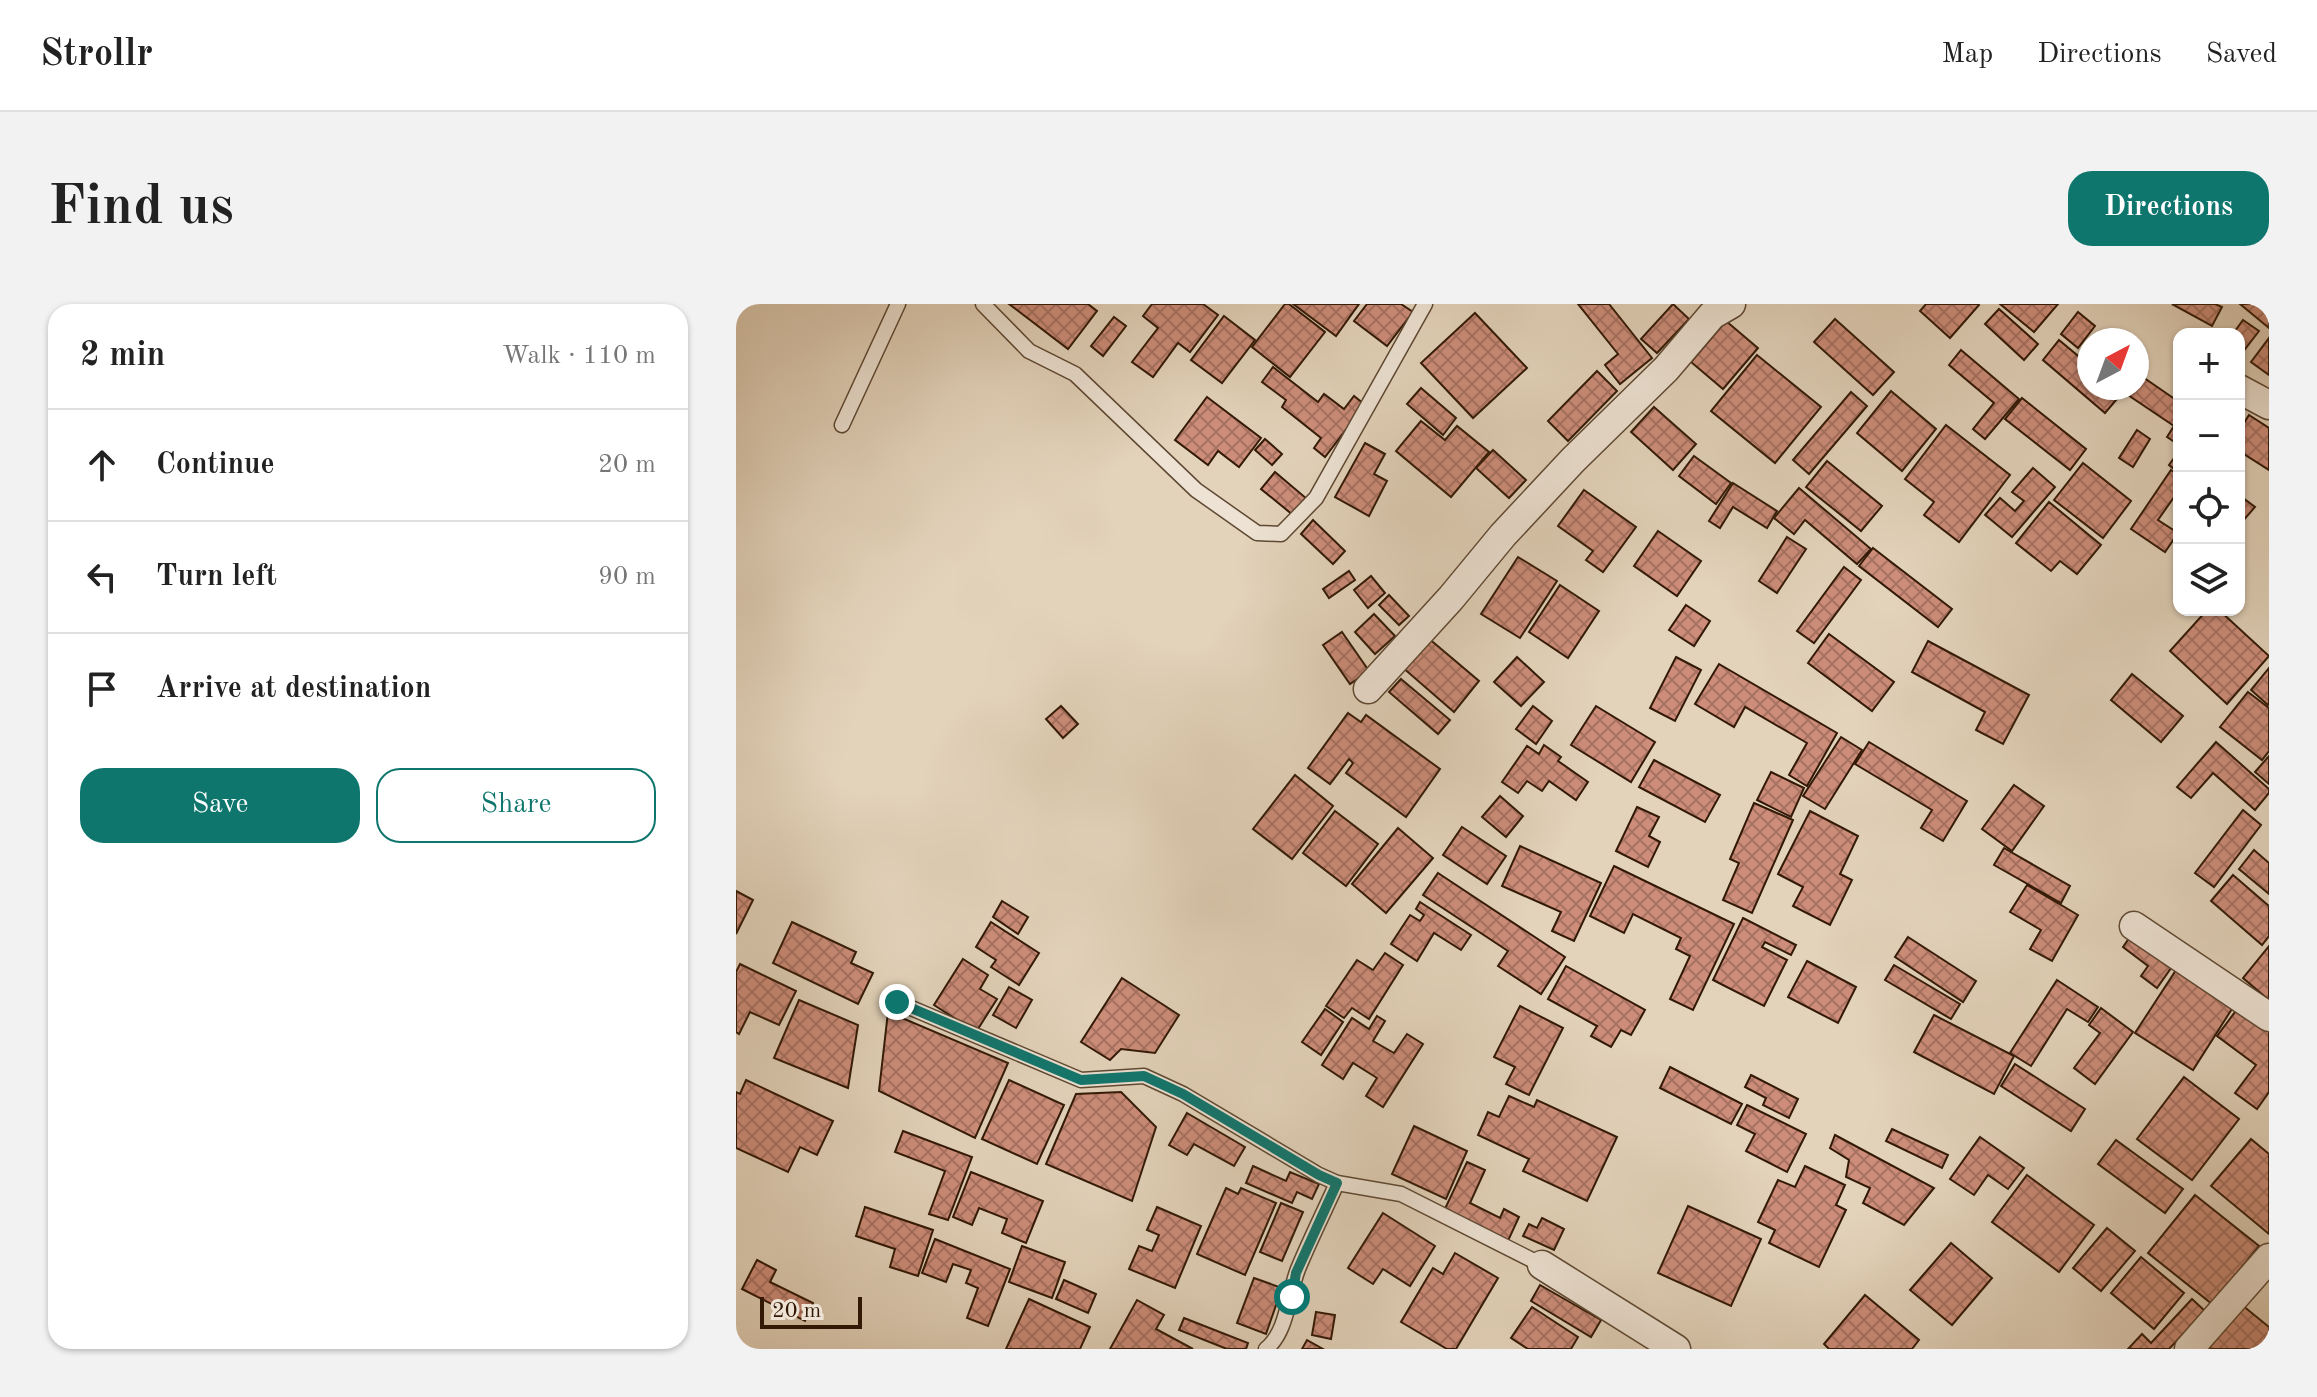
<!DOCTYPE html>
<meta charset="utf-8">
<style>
:root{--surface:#fff;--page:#f2f2f2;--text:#222;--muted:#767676;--line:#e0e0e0;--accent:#0f766e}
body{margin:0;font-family:"Old Standard TT",serif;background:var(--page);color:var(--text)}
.controls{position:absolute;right:24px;top:24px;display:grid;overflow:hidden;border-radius:16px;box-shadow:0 2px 6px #0004}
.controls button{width:72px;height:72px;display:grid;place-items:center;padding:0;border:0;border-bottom:2px solid var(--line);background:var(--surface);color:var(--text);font:40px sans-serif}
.compass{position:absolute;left:1341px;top:24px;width:72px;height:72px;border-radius:50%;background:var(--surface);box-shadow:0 2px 6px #0004;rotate:41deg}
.scale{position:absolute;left:24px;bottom:20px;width:102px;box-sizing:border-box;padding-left:8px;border:4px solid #321906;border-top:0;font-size:22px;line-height:28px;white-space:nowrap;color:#321906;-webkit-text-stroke:6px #ede2d3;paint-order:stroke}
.stop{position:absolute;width:24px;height:24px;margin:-18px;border:6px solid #0f766e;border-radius:50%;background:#fff}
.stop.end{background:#0f766e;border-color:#fff;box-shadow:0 2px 8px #0008}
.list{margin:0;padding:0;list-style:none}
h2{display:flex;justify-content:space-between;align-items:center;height:104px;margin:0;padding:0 32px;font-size:34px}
h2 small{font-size:26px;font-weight:400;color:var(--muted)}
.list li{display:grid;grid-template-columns:52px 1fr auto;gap:24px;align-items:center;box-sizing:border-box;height:112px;padding:0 32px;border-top:2px solid var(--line)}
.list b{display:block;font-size:30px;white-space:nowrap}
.list em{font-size:26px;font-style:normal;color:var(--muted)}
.actions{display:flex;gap:16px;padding:24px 32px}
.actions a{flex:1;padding:18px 0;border:2px solid var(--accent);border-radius:24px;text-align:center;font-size:28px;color:var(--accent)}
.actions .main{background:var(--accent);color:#fff}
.icon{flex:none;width:44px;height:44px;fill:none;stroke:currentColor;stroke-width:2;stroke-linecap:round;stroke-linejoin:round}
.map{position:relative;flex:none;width:1533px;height:1045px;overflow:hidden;border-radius:24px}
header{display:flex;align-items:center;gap:48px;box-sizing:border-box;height:112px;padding:0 40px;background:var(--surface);border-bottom:2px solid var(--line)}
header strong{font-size:38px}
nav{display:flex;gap:44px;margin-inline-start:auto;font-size:28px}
.intro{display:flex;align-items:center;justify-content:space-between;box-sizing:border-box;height:192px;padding:0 48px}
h1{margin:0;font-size:56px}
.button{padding:20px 36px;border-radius:24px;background:var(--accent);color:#fff;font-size:28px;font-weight:700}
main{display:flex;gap:48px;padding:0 48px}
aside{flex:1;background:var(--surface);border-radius:24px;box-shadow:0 2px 6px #0004}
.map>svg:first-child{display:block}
</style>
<header>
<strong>Strollr</strong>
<nav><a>Map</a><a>Directions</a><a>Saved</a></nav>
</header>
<div class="intro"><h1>Find us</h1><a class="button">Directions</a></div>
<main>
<aside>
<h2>2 min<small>Walk · 110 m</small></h2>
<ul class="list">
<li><svg class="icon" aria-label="ahead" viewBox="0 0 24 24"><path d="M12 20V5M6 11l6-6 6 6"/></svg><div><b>Continue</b></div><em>20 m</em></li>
<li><svg class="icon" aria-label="left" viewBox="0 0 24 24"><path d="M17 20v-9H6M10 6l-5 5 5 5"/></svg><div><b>Turn left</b></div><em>90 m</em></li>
<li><svg class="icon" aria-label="arrive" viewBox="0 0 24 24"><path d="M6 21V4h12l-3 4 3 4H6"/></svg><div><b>Arrive at destination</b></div></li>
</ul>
<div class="actions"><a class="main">Save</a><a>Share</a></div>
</aside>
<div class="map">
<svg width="1533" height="1045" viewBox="0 0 1533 1045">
<defs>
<pattern id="building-cross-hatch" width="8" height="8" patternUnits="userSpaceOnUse" patternTransform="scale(2)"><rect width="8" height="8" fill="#cd8d7a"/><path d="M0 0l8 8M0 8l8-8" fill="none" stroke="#a77262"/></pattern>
</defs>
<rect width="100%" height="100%" fill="#e3d3bb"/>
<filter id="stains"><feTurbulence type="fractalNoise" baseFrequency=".0025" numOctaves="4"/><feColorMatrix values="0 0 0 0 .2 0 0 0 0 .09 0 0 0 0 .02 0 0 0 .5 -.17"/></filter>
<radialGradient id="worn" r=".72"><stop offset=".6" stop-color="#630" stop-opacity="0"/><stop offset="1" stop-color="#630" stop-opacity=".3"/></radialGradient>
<g fill="url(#building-cross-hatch)" stroke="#321906" stroke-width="2">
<path d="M273,0H352L361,7L332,45Z"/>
<path d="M416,0H467L482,11L454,48L442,39L417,73L396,58L422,24L407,12Z"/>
<path d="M549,0H553L589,28L554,73L516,43Z"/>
<path d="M557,0H623L600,32Z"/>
<path d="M631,0H665L677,8L651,42L618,17Z"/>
<path d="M842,0H873L916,54L884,80L869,61L882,50Z"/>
<path d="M937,0L953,15L921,49L905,35Z"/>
<path d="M1190,0H1242L1243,1L1214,34L1184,7Z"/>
<path d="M1264,0H1322L1298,28Z"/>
<path d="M1436,0H1479L1486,3L1476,22Z"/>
<path d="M1504,0H1533V24Z"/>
<path d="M1263,5L1302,40L1288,56L1249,20Z"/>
<path d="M1342,8L1359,22L1342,44L1325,30Z"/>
<path d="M739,9L791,64L737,114L685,59Z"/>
<path d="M488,12L519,36L486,79L455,56Z"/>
<path d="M378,13L390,22L367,52L355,42Z"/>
<path d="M1099,15L1158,68L1137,91L1078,38Z"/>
<path d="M1507,16L1523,27L1503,53V30H1497Z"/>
<path d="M990,17L1022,44L987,85L955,58Z"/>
<path d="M1533,34V71L1515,58Z"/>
<path d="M1323,36L1353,61V84H1380L1386,89L1369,109L1307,56Z"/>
<path d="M1225,46L1283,95L1249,135L1237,125L1258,99L1213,61Z"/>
<path d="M1021,51L1085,103L1039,159L975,107Z"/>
<path d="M537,63L582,98L588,90L608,105L618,92L629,101L589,153L578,144L585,134L546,103L550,96L526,78Z"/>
<path d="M861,67L881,87L832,137L812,117Z"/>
<path d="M1401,69L1443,98V141L1431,133L1438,122L1386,87L1388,84H1401Z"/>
<path d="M685,84L720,114L707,131L671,100Z"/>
<path d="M1155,87L1200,125L1166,167L1121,129Z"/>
<path d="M1115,88L1131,102L1073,170L1057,156Z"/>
<path d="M471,93L525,134L503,163L482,147L472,161L439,136Z"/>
<path d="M1286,94L1350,145L1334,166L1269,115Z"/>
<path d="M918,103L960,140L937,166L895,128Z"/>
<path d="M1513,111L1533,124V166L1503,147V127Z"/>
<path d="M685,117L709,136L721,122L753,148L715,193L660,147Z"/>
<path d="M1210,121L1274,171L1223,238L1188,211L1198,198L1169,175Z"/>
<path d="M1401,126L1414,135L1397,163L1383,154Z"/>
<path d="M529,135L546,150L536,161L519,146Z"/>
<path d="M629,139L649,150L638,170L651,177L633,212L599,193Z"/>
<path d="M757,146L790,176L773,194L740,164Z"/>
<path d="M1443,147V169L1433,161Z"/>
<path d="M958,152L995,179L980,200L943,172Z"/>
<path d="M1091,157L1146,202L1125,227L1070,183Z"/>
<path d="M1347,159L1395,197L1367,234L1318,196Z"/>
<path d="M1297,164L1319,183L1276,233L1249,211L1264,194L1279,207L1288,197L1276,188Z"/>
<path d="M1435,166L1443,172V186L1422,216L1442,229L1429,248L1395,225Z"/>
<path d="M539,168L571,195L557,211L525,185Z"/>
<path d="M997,179L1041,207L1031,224L997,203L984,224L973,217Z"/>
<path d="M1063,184L1135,245L1121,260L1069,216L1058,230L1038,214Z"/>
<path d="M848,186L900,223L867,268L850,256L857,247L822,222Z"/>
<path d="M1503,191L1519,203L1506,218L1503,216Z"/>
<path d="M1313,198L1365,241L1341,270L1324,257L1315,267L1280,239Z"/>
<path d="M577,216L609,247L597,260L565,230Z"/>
<path d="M922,227L965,257L941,292L898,262Z"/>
<path d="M1051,233L1070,245L1041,289L1023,277Z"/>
<path d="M1137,244L1216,305L1202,323L1123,262Z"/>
<path d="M782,253L821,277L784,334L745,310Z"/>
<path d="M1108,263L1125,276L1078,339L1061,327Z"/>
<path d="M613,267L619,276L593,294L587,285Z"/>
<path d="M635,272L649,289L632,304L618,286Z"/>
<path d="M824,281L863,307L832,354L793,328Z"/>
<path d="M653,291L673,312L663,321L643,301Z"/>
<path d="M950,301L974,317L958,342L933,326Z"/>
<path d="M1471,306H1483L1533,352L1491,400L1434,347Z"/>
<path d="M638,310L659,332L639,350L619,328Z"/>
<path d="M606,328L633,367L614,380L587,341Z"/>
<path d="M1093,330L1158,378L1136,407L1072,359Z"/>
<path d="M691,333L743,377L718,408L666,363Z"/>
<path d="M1192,337L1293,391L1267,440L1240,426L1249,408L1176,368Z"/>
<path d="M781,353L808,378L785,402L758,378Z"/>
<path d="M940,353L965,366L939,417L914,404Z"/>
<path d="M983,360L1101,429L1071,482L1053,471L1071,439L1009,403L998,423L959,400Z"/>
<path d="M1533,364V399L1532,401L1515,386Z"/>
<path d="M1396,370L1447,412L1425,438L1375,396Z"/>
<path d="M665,375L714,416L702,430L653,388Z"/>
<path d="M1512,388L1533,404V447L1526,456L1484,423Z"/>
<path d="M325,402L342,420L327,434L310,415Z"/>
<path d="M797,402L816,417L800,440L780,425Z"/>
<path d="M860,402L919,438L895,478L835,441Z"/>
<path d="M612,409L625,418L630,411L704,465L670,513L610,469L617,459L613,455L594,480L572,464Z"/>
<path d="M1105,433L1126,446L1089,505L1067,492Z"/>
<path d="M1133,438L1231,497L1207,537L1185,524L1196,506L1119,460Z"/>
<path d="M1480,438L1533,485V489L1519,506L1477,469L1455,494L1441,483Z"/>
<path d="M808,441L825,453L822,457L852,478L840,496L813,477L806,487L791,477L782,489L766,478L791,442L803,450Z"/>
<path d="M1533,452V480L1519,468Z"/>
<path d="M918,456L984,491L969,518L903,483Z"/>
<path d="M1035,468L1068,484L1055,513L1021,496Z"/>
<path d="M559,471L597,502L556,555L517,525Z"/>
<path d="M1278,481L1308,502L1276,547L1246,525Z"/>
<path d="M764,492L787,512L770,533L746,513Z"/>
<path d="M1018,499L1057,516L1016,609L987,596L1003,559L994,555Z"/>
<path d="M901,503L923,513L913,532L924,538L912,563L880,547Z"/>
<path d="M1507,506L1525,521L1478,583L1459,569Z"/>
<path d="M599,507L642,540L610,582L567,549Z"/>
<path d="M1074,507L1122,532L1104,570L1116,576L1094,621L1057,602L1067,583L1042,570Z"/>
<path d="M726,523L770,552L751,580L707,551Z"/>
<path d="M662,524L697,554L650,609L616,580Z"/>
<path d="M784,542L865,579L838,637L816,627L825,608L766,582Z"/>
<path d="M1268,544L1334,582L1325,599L1258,561Z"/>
<path d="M1518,546L1533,559V590L1503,565Z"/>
<path d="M878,562L998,620L957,706L934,695L954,652L940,645L945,634L897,610L888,629L854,612Z"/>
<path d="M702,569L829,653L805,690L762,662L772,647L687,591Z"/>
<path d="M1497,571L1533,602V632L1526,641L1475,597Z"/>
<path d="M1291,581L1342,611L1316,657L1294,645L1305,626L1274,608Z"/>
<path d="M0,587L17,596L0,630Z"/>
<path d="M266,597L292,613L282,630L257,613Z"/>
<path d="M684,598L735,631L725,646L698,629L681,657L655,640L674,611L684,617L688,611L680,605Z"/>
<path d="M1007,614L1060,641L1055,651L1029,638L1026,643L1051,656L1028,702L977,676Z"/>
<path d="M56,618L120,648L115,659L137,669L122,700L37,659Z"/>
<path d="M255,618L303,649L283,681L255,663L260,656L240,643Z"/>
<path d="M1398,627L1440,657L1421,684L1405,672L1412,662L1387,643Z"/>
<path d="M1172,633L1240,677L1227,698L1159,653Z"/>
<path d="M1533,642V696L1507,674Z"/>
<path d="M649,649L667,661L633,715L616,704L608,714L590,702L621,656L637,666Z"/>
<path d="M227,655L252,671L244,685L261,695L240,728L198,701Z"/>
<path d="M1071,657L1120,683L1102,719L1052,693Z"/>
<path d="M4,660L60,687L43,721L14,708L3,730L0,728V668Z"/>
<path d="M1444,660L1501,697L1457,766L1399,729Z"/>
<path d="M1158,661L1224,700L1215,715L1149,676Z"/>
<path d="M830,662L909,706L895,731L885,726L875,743L855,732L861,722L812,695Z"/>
<path d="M386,674L443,711L419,749L385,745L374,756L345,738Z"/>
<path d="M1321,676L1362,703L1352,718L1331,705L1295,762L1274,749Z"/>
<path d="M273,683L296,696L280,724L257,711Z"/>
<path d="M63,696L122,721L112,784L38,754Z"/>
<path d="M1505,700L1533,720V788L1521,805L1499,789L1520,761L1481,732Z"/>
<path d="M784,702L827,724L793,791L770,780L779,763L758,753Z"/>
<path d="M1365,704L1397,728L1359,780L1338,764L1364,729L1353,721Z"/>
<path d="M589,705L607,718L585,751L566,738Z"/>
<path d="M152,708L272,759L239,834L143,787Z"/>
<path d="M1198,711L1278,752L1258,790L1178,748Z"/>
<path d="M641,712L649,717L637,737L658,749L671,730L687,740L647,803L630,792L641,774L617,759L607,775L586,761L616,714L633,725Z"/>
<path d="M1279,760L1349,805L1335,827L1265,782Z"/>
<path d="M934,763L1006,800L995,820L924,784Z"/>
<path d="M1015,771L1062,795L1053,814L1027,801L1030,794L1009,783Z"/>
<path d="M1448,773L1503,815L1456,876L1401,835Z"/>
<path d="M10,776L97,817L81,851L64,843L52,868L0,844V788L4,790Z"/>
<path d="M273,776L328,801L301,860L246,835Z"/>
<path d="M385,788L420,823L396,897L310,860L340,790Z"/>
<path d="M773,792L798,803L801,796L881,833L851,897L787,867L793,855L742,831L752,808L763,813Z"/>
<path d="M1011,801L1070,830L1051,868L1010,847L1019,830L1001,821Z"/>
<path d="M451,809L509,843L498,862L458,840L451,851L433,841Z"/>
<path d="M678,822L731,847L710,895L656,870Z"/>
<path d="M1156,825L1212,851L1206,864L1150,837Z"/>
<path d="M167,827L236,853L212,916L193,910L209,867L159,848Z"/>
<path d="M1099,831L1198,884L1168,921L1127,899L1134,884L1110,873L1113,856L1094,844Z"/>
<path d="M1244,833L1288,864L1272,885L1252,871L1238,891L1214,875Z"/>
<path d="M1515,835L1533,850V930L1475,882Z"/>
<path d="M1380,836L1447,885L1429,909L1362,860Z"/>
<path d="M731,858L749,866L734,899L764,914L768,905L783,913L771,939L707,909Z"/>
<path d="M517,862L550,877L554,868L583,880L576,895L561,888L556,899L510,879Z"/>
<path d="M1069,862L1109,881L1100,901L1110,906L1083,963L1033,939L1039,926L1022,918L1042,876L1059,883Z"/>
<path d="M235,868L307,897L290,939L266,929L271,915L243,904L236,921L217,913Z"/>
<path d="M1291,871L1358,921L1323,968L1256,918Z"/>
<path d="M490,884L502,890L505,884L540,899L509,971L461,950Z"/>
<path d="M1459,891L1523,942L1476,1000L1412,949Z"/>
<path d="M545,899L567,908L546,957L524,948Z"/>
<path d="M952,902L1025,935L995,1002L922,969Z"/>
<path d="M129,903L197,926L182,972L154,963L159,945L120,932Z"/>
<path d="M421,903L465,922L439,984L393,965L403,942L416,947L423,931L411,926Z"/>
<path d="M647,909L699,942L674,982L647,965L637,980L612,964Z"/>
<path d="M806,914L828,925L818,946L787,932L793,920L801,924Z"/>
<path d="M1371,924L1399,947L1365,987L1337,964Z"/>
<path d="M199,935L274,965L252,1022L231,1014L242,984L230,979L235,966L217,960L210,978L186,969Z"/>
<path d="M1215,939L1256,974L1216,1021L1174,986Z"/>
<path d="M286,942L329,958L316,994L273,978Z"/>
<path d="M719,949L762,974L720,1045H711L665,1018L697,964L707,970Z"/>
<path d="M1405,953L1448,989L1418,1025L1375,989Z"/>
<path d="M21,956L40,966L34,978L77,999L69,1017L6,985Z"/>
<path d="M518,974L546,984L530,1030L501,1019Z"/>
<path d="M328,976L360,990L352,1009L320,995Z"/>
<path d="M804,981L865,1016L855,1033L795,997Z"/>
<path d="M1129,991L1183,1036L1176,1045H1093L1088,1040Z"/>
<path d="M293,995L354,1023L344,1045H270Z"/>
<path d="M1456,995L1469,1007L1433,1045H1392L1406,1030L1415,1039Z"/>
<path d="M401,996L428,1011L420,1025L457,1045H374Z"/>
<path d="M1506,1001L1533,1023V1045H1475L1472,1042Z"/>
<path d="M796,1003L842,1033L835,1045H792L775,1034Z"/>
<path d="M580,1008L599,1011L595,1035L576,1031Z"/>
<path d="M448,1014L512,1039L510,1045H491L443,1026Z"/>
<path d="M571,1036L587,1045H566Z"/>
</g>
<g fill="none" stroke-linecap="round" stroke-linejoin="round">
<g stroke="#5e4833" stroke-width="17">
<g id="lane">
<path d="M247,0L293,47L339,70L460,186L521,229L545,230L580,194L689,0"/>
<path d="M106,121L162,0"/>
<path d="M161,698L345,776L408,772L447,790L583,871L601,879L665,890L806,961"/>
<path d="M530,1045C552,1027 552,990 562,965C574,936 588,908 601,879"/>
</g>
</g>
<g stroke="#5e4833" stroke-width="31">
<g id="street">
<path d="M1503,85L1533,101"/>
<path d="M632,385L715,294L767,231L837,156L930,65L976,11L995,0"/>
<path d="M1398,622L1533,713"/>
<path d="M806,961L940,1045"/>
<path d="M1453,1045L1533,954"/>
</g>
</g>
<use href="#lane" stroke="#ede2d3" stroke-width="14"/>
<use href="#street" stroke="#ede2d3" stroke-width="28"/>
</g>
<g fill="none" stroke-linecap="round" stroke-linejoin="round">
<path stroke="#0f766e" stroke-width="10" d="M161,698L345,776L408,772L447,790L583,871L601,879L560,969L556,993"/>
</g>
<rect width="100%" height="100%" filter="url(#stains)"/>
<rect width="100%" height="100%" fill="url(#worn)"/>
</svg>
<div class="controls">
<button>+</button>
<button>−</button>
<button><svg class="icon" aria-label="locate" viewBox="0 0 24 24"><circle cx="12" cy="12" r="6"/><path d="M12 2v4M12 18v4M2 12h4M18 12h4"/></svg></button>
<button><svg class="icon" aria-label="layers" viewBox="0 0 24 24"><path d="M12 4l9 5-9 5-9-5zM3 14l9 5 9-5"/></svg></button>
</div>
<svg class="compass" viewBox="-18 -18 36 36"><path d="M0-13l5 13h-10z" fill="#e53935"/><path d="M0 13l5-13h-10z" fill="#767676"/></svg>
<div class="scale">20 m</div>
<div class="stop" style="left:556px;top:993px"></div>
<div class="stop end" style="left:161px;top:698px"></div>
</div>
</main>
